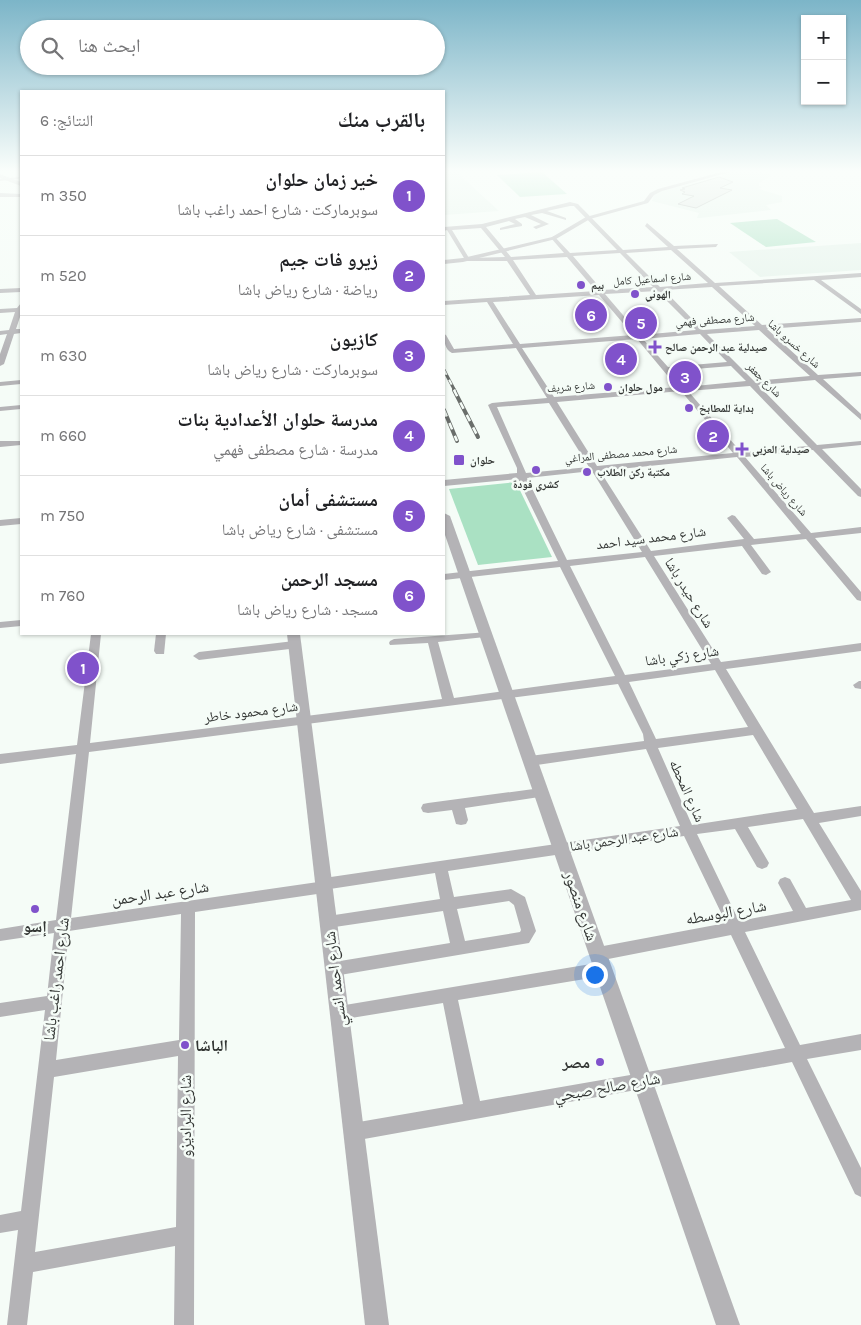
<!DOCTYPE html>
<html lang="ar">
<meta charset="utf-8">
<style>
:root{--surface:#fff;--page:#f2f2f2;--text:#202124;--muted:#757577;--line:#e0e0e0;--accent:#8052cb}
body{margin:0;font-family:Karla,"Noto Naskh Arabic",sans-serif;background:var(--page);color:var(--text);direction:rtl}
.controls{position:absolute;right:15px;top:15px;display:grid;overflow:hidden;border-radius:0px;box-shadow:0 1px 4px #0004}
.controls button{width:45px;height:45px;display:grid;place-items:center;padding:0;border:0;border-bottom:1px solid var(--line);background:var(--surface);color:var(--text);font:25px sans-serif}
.you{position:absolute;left:594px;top:974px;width:18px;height:18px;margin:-12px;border:4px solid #fff;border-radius:50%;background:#1a73e8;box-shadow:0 0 0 8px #1a73e833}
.badge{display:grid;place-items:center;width:32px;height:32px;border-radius:50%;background:var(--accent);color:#fff;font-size:16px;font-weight:700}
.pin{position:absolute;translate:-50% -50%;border:2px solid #fff;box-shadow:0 1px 5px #0006}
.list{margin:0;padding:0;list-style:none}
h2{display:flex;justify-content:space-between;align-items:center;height:65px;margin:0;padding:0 20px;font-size:21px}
h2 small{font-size:16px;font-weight:400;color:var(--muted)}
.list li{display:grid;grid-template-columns:32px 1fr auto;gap:15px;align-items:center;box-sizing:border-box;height:80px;padding:0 20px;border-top:1px solid var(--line)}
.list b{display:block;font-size:19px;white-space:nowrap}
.list p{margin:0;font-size:16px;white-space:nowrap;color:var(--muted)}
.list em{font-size:16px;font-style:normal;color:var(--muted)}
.icon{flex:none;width:28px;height:28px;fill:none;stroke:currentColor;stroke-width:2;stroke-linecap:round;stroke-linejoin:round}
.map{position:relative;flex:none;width:861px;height:1325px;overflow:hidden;direction:ltr}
.search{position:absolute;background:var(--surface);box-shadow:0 1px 4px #0004;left:20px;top:20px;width:425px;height:55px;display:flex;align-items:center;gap:12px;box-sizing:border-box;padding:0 18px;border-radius:28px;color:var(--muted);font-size:19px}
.panel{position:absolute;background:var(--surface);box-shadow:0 1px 4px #0004;left:20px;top:90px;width:425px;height:545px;border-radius:0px;direction:rtl}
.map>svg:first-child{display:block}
</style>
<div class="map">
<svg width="861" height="1325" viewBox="0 0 861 1325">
<rect width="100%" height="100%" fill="#f5fcf7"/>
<g fill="#e4f2ea">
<path d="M444,171H455L499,211L444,215Z"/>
<path d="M733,171H750L772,175L759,183V186L762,187L759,189L782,196V202L766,205L771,210L700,218H697L699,213L652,201L654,195L663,190L719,177Z"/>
<path d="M861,243V270L760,277L729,252Z"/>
</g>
<g fill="#aae1c3">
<path d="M542,172L567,194L520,197L497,175Z"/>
<path d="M777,219L816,242L766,247L730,223Z"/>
<path d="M516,482L552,557L478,565L449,489Z"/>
</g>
<path fill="#d8dfdb" stroke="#a4aaa6" d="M719,177L733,182L720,188L732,190L696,208L678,204L694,196L682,194L685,192L680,190L685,189L682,188Z"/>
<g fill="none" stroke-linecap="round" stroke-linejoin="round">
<g fill="#b4b3b6" fill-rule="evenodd">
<path d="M20,177L18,179L0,181V179Z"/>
<path d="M0,193L21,194V197H0Z"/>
<path d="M570,202L578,204L623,250L668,247L645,226L647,223L674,246L718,244L716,247L677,249L715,283L861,273V277L821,280L861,309V314L814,280L719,286L762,325L861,318V322L767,329L818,375L861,372V376L823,379L861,414V420L815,380L758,385L817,445L861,441V445L822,449L861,489V497L858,496L813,450L745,457L811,533L861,527V533L815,538L861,592V601L857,600L806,539L751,545L771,572L766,575L762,574L742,546L654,556L721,662L861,643V651L726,669L814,813L861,806V816L819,823L861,891V910L745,932L800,1045L861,1034V1050L807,1059L861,1168V1197L855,1194L792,1062L353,1141L347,1138L344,1132L347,1126L353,1123L463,1104L443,1003L339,1020L333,1018L331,1013L333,1008L339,1006L603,962L608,964L611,969L608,974L603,976L458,1000L480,1101L785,1048L731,935L598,961L593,959L590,954L593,949L598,947L726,923L684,836L448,871L454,897L511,889L525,897L536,931L529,943L334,976L329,974L326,969L329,964L334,962L450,943L443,911L328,928L323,926L321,922L323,918L328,916L440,899L435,873L330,889L324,893L195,912L194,1325H174L175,1246L33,1272L27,1325H7L18,1230L0,1233V1215L21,1211L45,1010L0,1017V1003L47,996L54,933L0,941V929L56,920L76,754L0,764V754L77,745L91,634H101L90,743L442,699L428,643L390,645L389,643L390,641L394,639L489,632L490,634L489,636L485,637L438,642L454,698L615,676L560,567L444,580V574L558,561L518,479L444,486V480L517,473V468L488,405L492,403L547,398L516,348L452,353C445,350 444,341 444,334L446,335L454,349L513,344L487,302L444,305V301L530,295L507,261H461V259L464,258L447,230L444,231V227L482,224ZM570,206H574L617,250L570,253L554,236L551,238L564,253L511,257L486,227L509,221L515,224L500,228V230L522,226V224L515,219L525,217L541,224L533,227L536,229L549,224L531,215L542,213L566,220V218L547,211ZM481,228L505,257L469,258L452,230ZM671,250L708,283L660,287L626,253ZM620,253L653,287L602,290L573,256ZM567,257L596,291L536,295L513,260ZM712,287L755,326L703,330L664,290ZM657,291L696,330L640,335L605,294ZM599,295L633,335L520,344L493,302ZM759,330L810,376L754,381L707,334ZM700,334L727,362L668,367L643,339ZM637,339L677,387L554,397L522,348ZM731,366L746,381L685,387L671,371ZM750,386L808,446L741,452L688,391ZM681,391L733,453L597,466L557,402ZM549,403L589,467L526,473L497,407ZM737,457L801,534L754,539L735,516L732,515L727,518L744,539L651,551L600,471ZM592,471L642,552L567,560L527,478ZM645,557L711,664L625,675L570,566ZM715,670L748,727L656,739L629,682ZM618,684L643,734L644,741L530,756L526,758L524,761L526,764L530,766L646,749L680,826L324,878L318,882L71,918L89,752ZM753,735L797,809L692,825L658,748ZM803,819L851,900L806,908L790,879L785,877L780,879L778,883L793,911L739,921L697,834L735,829L757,867L762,869L767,867L769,863L748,827ZM509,901L514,905L521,930L520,932L465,941L457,909ZM181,914L179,1040L56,1060L69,931ZM178,1056L176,1227L35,1252L54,1077Z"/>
<path d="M21,288V292L0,293V289Z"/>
<path d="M21,303V314L16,329H21V333L14,334L4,364L0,366V354L7,334L0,335V331L9,330L15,312L0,313V309L17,308Z"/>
<path d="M21,380V384L0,386V382Z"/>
<path d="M21,405V409L0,411V407Z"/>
<path d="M0,441H21V445L0,447Z"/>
<path d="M21,518V524L0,526V520Z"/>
<path d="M21,620V626L0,628V622Z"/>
<path d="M156,634H166L164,654H156L154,651Z"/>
<path d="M294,641L300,645L298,648L199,660L193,656L199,652Z"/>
<path d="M859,681H861V689L855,688L853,685Z"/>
<path d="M541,788L546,790L547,793L546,796L465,808L468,820L466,824L461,825L456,824L452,810L428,813L423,812L421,808L423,804L428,803Z"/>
</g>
<g fill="#b4b3b6" fill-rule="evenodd">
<path d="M725,171H734L662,191L654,195L648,203L590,219L556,239L463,262L444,264V260L463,258L552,237L586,217L644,201L650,193L658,189Z"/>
<path d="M0,174L21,182V186L0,178Z"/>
<path d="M444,513L450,516L740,1325H716L444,532Z"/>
<path d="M287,634H300L389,1325H365Z"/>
</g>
<g stroke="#6a6e6b" stroke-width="3">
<path id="rail-far1" d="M444,370L455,391"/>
</g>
<g stroke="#6a6e6b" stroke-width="4">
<g id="rail">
<path d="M454,390L478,437"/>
<path d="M444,410L457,441"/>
</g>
</g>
<use href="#rail-far1" stroke="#f5fcf7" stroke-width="2" stroke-dasharray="5.5" stroke-linecap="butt"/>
<use href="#rail" stroke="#f5fcf7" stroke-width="2.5" stroke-dasharray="7" stroke-linecap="butt"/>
</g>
<linearGradient id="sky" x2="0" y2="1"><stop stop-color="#7cb5c8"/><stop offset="0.48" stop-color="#fafefb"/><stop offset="1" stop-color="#fafefb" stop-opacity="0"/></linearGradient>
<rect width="861" height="356" fill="url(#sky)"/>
<g fill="#8052cb" stroke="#f5fcf7" stroke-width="2">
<circle cx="581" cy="285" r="5"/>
<circle cx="635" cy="294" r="5"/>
<path d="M652.5 339.5h5v5h5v5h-5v5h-5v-5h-5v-5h5z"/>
<circle cx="608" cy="387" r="5"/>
<circle cx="689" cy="408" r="5"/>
<path d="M739.5 441.5h5v5h5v5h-5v5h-5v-5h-5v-5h5z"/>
<rect x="453" y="454" width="12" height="12" rx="2.5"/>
<circle cx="536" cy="470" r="5"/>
<circle cx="587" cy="472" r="5"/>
<circle cx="35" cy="909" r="5"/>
<circle cx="185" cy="1045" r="5"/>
<circle cx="600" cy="1062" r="5"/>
</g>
<g text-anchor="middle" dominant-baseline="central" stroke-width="5" stroke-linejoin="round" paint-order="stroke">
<g font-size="11" fill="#333634" stroke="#f5fcf7">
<text transform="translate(652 279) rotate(-4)">شارع اسماعيل كامل</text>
<text transform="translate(715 320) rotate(-4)">شارع مصطفى فهمي</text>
<text transform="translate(794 344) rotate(42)">شارع خسرو باشا</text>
<text transform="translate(764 380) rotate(45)">شارع جعفر</text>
<text transform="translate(571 387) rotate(-4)">شارع شريف</text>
<text transform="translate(621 454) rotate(-5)">شارع محمد مصطفى المراغي</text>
<text transform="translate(784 490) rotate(49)">شارع رياض باشا</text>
</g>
<g font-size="11" font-weight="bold" fill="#333634" stroke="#f5fcf7" text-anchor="start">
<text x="591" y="285">بيم</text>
<text x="645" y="294">الهوني</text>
<text x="665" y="347">صيدلية عبد الرحمن صالح</text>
<text x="618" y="387">مول حلوان</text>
<text x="699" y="408">بداية للمطابخ</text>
<text x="752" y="449">صيدلية العزبي</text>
<text x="470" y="460">حلوان</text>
<text x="597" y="472">مكتبة ركن الطلاب</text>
<text x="536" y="484" text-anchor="middle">كشري فودة</text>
</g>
<g font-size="14" fill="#333634" stroke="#f5fcf7">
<text transform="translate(651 538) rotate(-7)">شارع محمد سيد احمد</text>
<text transform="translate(689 593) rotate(58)">شارع حيدر باشا</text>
<text transform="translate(682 656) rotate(-8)">شارع زكي باشا</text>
<text transform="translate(251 712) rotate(-7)">شارع محمود خاطر</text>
<text transform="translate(687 791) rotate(66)">شارع المحطه</text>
<text transform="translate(624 839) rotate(-8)">شارع عبد الرحمن باشا</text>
</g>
<g font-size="16" fill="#333634" stroke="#f5fcf7">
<text transform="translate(160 893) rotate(-8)">شارع عبد الرحمن</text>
<text transform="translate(581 906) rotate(71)">شارع منصور</text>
<text transform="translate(726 912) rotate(-10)">شارع البوسطه</text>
<text transform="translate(56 979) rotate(-83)">شارع احمد راغب باشا</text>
<text transform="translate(335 979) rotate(-97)">شارع احمد انسي</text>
<text transform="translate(607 1087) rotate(-10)">شارع صالح صبحي</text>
<text transform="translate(185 1116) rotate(-90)">شارع البراديزو</text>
</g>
<g font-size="16" font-weight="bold" fill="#333634" stroke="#f5fcf7">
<text x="35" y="926">إسو</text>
<text x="195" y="1045" text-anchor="start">الباشا</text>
<text x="590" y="1062" text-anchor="end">مصر</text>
</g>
</g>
</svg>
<div class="controls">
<button>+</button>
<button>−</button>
</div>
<div class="you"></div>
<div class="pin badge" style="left:83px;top:668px">1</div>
<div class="pin badge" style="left:713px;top:436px">2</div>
<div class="pin badge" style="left:685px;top:377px">3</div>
<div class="pin badge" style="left:621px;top:359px">4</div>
<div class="pin badge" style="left:641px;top:323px">5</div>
<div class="pin badge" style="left:591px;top:315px">6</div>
<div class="search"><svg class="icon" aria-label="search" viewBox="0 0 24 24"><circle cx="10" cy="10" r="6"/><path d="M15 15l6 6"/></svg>ابحث هنا</div>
<section class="panel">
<h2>بالقرب منك<small>النتائج: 6</small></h2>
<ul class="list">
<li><span class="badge">1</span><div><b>خير زمان حلوان</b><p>سوبرماركت · شارع احمد راغب باشا</p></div><em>350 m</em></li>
<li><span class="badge">2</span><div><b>زيرو فات جيم</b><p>رياضة · شارع رياض باشا</p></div><em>520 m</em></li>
<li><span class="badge">3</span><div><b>كازيون</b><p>سوبرماركت · شارع رياض باشا</p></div><em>630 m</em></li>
<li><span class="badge">4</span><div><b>مدرسة حلوان الأعدادية بنات</b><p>مدرسة · شارع مصطفى فهمي</p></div><em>660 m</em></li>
<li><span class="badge">5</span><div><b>مستشفى أمان</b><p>مستشفى · شارع رياض باشا</p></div><em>750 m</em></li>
<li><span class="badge">6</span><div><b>مسجد الرحمن</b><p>مسجد · شارع رياض باشا</p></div><em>760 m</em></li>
</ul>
</section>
</div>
